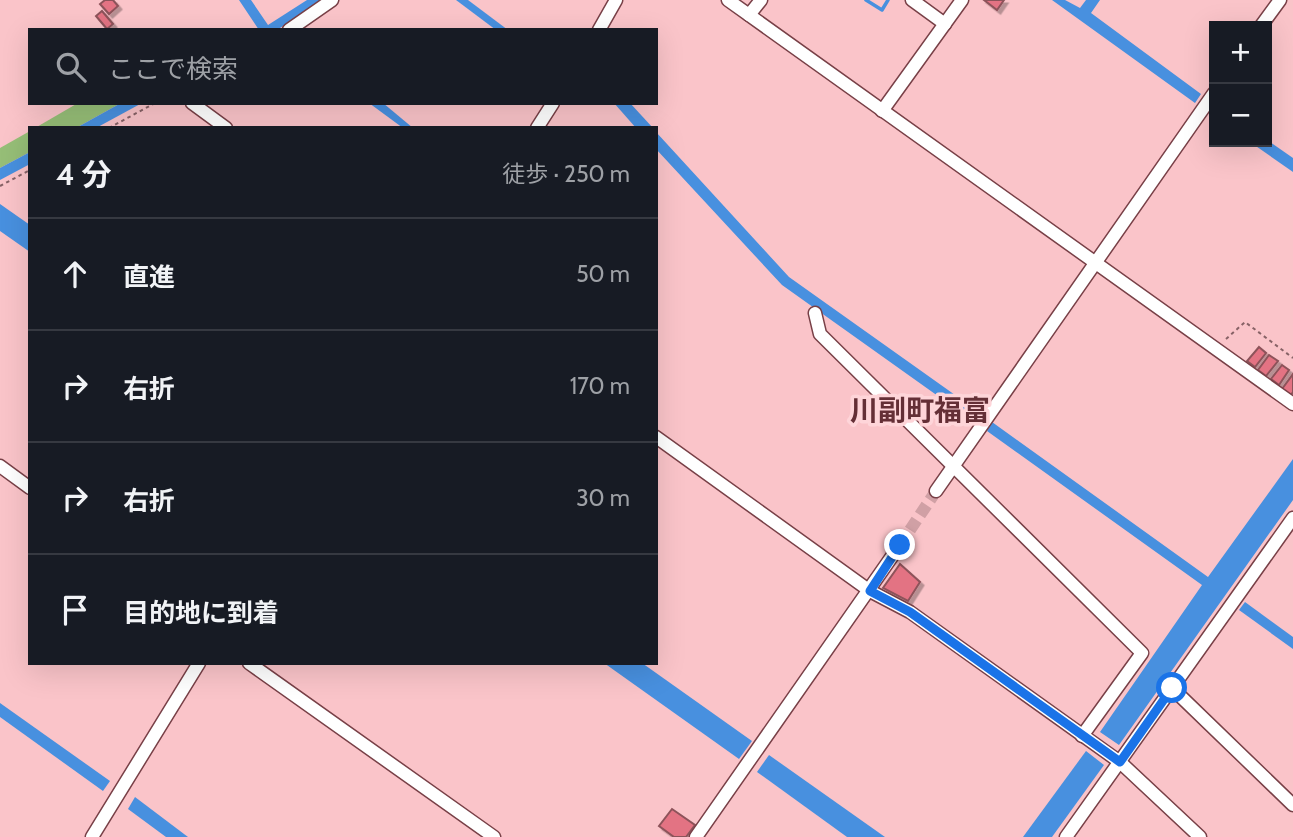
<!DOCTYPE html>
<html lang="ja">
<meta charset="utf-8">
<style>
:root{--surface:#171b24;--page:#20242c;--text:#f1f3f6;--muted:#9ea1a6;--line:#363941}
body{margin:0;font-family:Cabin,"Noto Sans JP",sans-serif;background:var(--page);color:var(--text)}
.controls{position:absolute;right:21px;top:21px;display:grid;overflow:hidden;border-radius:0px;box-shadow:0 7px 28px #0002}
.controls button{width:63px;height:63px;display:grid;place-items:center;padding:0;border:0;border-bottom:2px solid var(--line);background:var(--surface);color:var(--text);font:35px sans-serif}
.stop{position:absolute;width:21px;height:21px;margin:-16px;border:5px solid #1a73e8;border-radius:50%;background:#fff}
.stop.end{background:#1a73e8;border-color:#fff;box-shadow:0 2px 7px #0008}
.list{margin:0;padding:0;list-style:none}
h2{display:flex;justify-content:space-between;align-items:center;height:91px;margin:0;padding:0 28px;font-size:30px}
h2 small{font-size:23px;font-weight:400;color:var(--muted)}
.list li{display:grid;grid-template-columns:46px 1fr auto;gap:21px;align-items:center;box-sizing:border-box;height:112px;padding:0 28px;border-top:2px solid var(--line)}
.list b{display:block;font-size:26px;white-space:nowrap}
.list em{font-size:23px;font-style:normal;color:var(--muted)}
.icon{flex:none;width:38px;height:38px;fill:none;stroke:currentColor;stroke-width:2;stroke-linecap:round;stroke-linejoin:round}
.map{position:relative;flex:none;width:1293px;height:837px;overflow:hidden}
.search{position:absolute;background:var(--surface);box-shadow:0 7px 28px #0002;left:28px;top:28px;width:630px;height:77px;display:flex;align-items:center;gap:18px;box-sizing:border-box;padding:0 24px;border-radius:0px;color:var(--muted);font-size:26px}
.panel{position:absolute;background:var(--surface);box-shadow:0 7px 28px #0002;left:28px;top:126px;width:630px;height:539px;border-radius:0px}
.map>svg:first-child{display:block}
</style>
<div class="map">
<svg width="1293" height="837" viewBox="0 0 1293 837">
<defs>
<filter id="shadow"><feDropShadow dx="3.5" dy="3.5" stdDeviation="0" flood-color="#0004"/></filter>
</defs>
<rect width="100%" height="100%" fill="#fac4c9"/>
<g fill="#96be77">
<path d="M78,103H121L76,128H35Z"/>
<path d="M30,131V152L0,168V148Z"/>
</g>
<g fill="#4890df">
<path d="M239,0H251L268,25L307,0H322L277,30H259Z"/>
<path d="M456,0H468L508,30H496Z"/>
<path d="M1052,0H1065L1080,8L1086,0H1100L1091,13L1201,94L1195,103Z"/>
<path d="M121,103H142L96,128H76Z"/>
<path d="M369,103H383L413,128H403Z"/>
<path d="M614,103H630L653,128H636Z"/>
<path d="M656,132L789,277L979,412L973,421L782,285L656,149Z"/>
<path d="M1267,140L1293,158V172L1250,142Z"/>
<path d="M30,152V164L0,180V168Z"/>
<path d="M0,204L30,225V252L0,231Z"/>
<path d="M992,422L1208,577L1293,459V500L1119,745L1100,732L1202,585L987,431Z"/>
<path d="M1245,602L1293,637V649L1239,610Z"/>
<path d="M604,663H642L752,741L739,759Z"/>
<path d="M0,703L110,781L103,791L0,717Z"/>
<path d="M1086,751L1104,765L1052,837H1023Z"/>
<path d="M769,755L885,837H847L757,772Z"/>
<path d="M135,797L188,837H166L128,809Z"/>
</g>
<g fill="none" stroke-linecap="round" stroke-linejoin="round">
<path stroke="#4890df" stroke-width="3.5" d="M866,0L882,10L888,0"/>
</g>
<g fill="#e37383" stroke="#8d535a" stroke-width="2" filter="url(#shadow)">
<path d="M105,0H113L118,6L109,14L100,4Z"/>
<path d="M984,0H1004L997,10Z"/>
<path d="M102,11L113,24L107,29L96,16Z"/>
<path d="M1259,347L1266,353L1255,367L1247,361Z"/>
<path d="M1269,355L1278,361L1266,376L1258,370Z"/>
<path d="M1282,365L1289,370L1279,385L1271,379Z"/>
<path d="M1293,374V392L1290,396L1282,389Z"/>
<path d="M900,564L920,582L908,601L883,588Z"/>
<path d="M672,809L695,825L686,837H674L659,826Z"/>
</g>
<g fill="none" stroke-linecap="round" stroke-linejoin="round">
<path stroke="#d0a0a5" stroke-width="12" stroke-dasharray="12 6" stroke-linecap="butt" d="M900,545L936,491"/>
<g stroke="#784047" stroke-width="15">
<g id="minor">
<path d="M728,0L1293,404"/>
<path d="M912,0L945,24"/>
<path d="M749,15L761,0"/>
<path d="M1261,26L1280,0"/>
<path d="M289,30L332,0"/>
<path d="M599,30L616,0"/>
<path d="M192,103L226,128"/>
<path d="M882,111L962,0"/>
<path d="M537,128L553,103"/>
<path d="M815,313L820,334L1142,653L1082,736"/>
<path d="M656,437L870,591L910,612L1120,762L1200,837"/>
<path d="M0,466L30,488"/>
<path d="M936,491L1214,93"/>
<path d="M249,663L494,837"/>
<path d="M1173,689L1293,805"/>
<path d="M92,837L199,663"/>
<path d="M696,837L900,545"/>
<path d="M1066,837L1293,518"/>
</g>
</g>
<g stroke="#876266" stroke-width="2" stroke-dasharray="3.5 3.5" stroke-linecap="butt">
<path d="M109,128L155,103"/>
<path d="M0,186L30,170"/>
<path d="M1226,339L1245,322L1293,358"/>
</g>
<use href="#minor" stroke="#fff" stroke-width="12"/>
</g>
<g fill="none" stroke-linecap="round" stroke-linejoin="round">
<path stroke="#1a73e8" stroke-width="9" d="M900,545L870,591L910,612L1120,762L1172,688"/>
</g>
<g text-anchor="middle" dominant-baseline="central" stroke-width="7" stroke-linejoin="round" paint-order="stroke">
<g font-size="28" font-weight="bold" fill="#642f36" stroke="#fed5d9">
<text x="920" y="410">川副町福富</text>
</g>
</g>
</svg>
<div class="controls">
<button>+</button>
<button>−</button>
</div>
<div class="stop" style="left:1172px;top:688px"></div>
<div class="stop end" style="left:900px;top:545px"></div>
<div class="search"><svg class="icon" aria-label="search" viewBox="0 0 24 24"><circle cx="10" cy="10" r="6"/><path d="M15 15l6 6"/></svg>ここで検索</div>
<section class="panel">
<h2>4 分<small>徒歩 · 250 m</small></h2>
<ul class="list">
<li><svg class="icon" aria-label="ahead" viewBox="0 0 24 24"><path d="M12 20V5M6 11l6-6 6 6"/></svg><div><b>直進</b></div><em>50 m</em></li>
<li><svg class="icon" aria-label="right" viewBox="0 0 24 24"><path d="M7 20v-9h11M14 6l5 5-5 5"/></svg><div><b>右折</b></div><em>170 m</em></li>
<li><svg class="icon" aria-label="right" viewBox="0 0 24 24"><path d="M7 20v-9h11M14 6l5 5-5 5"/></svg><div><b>右折</b></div><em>30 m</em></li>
<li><svg class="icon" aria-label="arrive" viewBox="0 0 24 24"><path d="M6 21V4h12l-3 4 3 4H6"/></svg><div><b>目的地に到着</b></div></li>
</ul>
</section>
</div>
